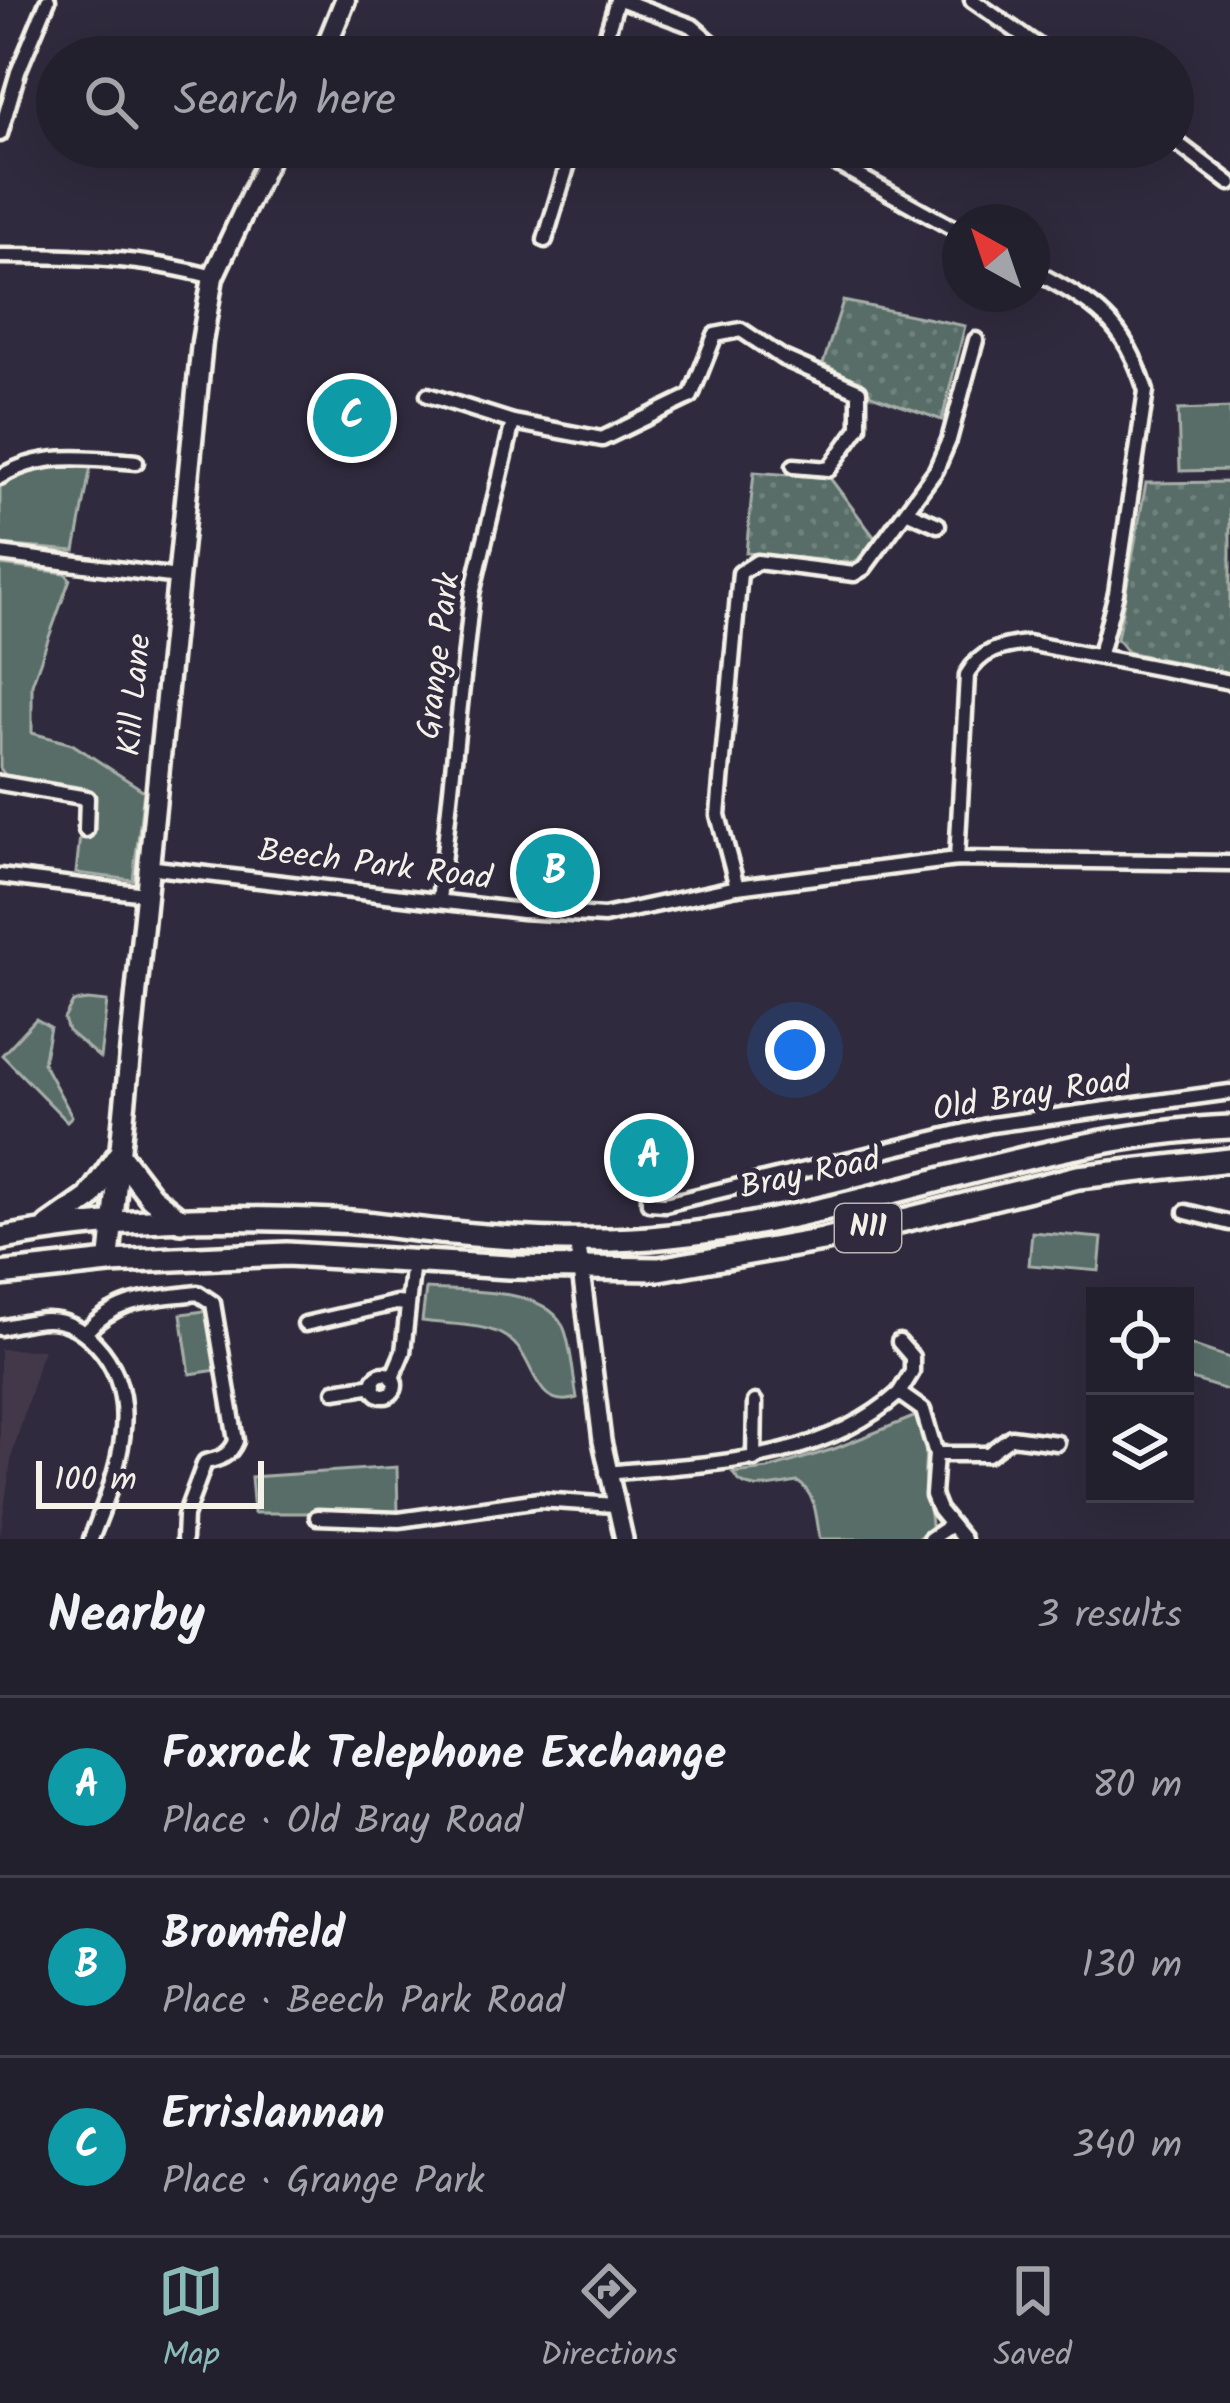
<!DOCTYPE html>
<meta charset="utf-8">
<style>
:root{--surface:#23202e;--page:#2b2836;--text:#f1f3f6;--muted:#a3a3aa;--line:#403e4a;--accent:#8bbbb9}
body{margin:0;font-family:Kalam,sans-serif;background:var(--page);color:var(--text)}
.controls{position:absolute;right:36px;bottom:36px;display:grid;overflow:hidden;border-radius:0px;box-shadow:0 12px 48px #0002}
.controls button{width:108px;height:108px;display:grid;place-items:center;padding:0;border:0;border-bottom:3px solid var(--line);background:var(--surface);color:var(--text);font:60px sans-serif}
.compass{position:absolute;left:942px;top:204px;width:108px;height:108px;border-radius:50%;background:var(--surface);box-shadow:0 12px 48px #0002;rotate:320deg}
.scale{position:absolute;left:36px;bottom:30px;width:228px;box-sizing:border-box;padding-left:12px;border:6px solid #f4f1e8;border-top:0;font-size:33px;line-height:42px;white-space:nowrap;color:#f4f1e8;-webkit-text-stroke:9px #2f2a3d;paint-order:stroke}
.you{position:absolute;left:795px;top:1050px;width:42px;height:42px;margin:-30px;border:9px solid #fff;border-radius:50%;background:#1a73e8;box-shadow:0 0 0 18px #1a73e833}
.badge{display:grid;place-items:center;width:78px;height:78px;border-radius:50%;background:var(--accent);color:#fff;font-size:39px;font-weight:700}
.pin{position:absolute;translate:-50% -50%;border:6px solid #fff;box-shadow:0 3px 12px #0006}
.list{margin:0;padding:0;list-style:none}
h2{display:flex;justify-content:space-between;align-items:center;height:156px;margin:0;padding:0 48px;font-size:51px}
h2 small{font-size:39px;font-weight:400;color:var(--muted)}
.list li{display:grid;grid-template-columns:78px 1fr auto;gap:36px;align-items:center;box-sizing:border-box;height:180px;padding:0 48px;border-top:3px solid var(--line)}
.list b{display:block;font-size:45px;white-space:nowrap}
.list p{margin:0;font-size:39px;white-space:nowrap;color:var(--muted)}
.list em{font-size:39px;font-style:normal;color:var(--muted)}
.icon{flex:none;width:66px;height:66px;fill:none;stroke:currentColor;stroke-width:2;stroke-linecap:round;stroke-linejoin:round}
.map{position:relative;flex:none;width:1230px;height:1539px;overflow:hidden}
.search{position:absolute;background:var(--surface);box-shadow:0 12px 48px #0002;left:36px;right:36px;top:36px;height:132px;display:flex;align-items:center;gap:30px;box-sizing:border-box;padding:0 42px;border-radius:66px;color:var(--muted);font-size:45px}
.sheet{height:696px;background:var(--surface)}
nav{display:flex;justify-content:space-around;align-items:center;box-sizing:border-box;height:168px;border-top:3px solid var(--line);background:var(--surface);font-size:33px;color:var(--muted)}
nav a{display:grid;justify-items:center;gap:6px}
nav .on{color:var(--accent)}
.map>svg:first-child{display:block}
</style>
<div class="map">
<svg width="1230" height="1539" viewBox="0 0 1230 1539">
<defs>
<pattern id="park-dots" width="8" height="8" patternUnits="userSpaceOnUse" patternTransform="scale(3)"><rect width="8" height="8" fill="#586d67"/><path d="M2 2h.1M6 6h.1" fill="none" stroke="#71827d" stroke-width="1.8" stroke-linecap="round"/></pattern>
</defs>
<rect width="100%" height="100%" fill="#2f2a3d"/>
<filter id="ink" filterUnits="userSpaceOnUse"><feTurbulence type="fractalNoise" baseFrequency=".00833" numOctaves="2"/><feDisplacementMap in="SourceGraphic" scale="24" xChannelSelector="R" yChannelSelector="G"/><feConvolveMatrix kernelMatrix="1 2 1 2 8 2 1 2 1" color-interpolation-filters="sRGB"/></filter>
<g filter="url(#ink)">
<path fill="#423848" d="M0,1349L43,1350L12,1455L0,1536Z"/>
<g fill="#586d67" stroke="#a6afa8" stroke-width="3">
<path d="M1230,408V470L1180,471L1178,410Z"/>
<path d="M49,462L91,466L75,551L0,545V482Z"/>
<path d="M0,565L65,573L70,579L32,684V733L72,744L144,791L133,880L76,873L85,788L5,775L0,768Z"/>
<path d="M88,1000L107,1002L100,1058L68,1031L64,1019L73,1002Z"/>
<path d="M36,1019L50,1027L43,1063L72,1116L67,1121L2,1055Z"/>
<path d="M1032,1232L1102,1238L1099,1271L1029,1265Z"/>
<path d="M426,1289C466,1292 551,1286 565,1331C572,1352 573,1376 577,1398C531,1412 537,1355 506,1337C485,1323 447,1325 422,1321Z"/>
<path d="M205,1311L217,1370L190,1374L181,1314Z"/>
<path d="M1188,1344L1230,1358V1391L1185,1377Z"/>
<path d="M916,1416C932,1450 923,1452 925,1486C926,1500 931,1512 931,1527L917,1539H820C816,1518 817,1495 798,1482C775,1485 746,1496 733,1473L768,1469L834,1449Z"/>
<path d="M397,1467L398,1513H254L251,1477Z"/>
</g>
<g fill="url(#park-dots)" stroke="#a6afa8" stroke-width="3">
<path d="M843,301L965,326L942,420L871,395L864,384L823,364Z"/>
<path d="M754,472L830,478L875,538L855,563L746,553Z"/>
<path d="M1230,482V673L1127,652L1117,639L1146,483Z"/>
</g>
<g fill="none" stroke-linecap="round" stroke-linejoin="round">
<g stroke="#f4f1e8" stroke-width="21">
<g id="minor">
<path d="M622,0L692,26L728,57"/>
<path d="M972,0L1054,57"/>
<path d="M600,57L617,0"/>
<path d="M0,134L18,72L48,0"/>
<path d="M1173,140L1230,183"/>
<path d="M807,147L960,232"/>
<path d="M545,240L573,147"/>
<path d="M0,256C72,256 143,257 213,277"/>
<path d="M1032,270C1094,304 1124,319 1146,391L1116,593L1100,654"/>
<path d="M428,395L513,422L602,439L691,396L715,335L741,330L783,358L859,391V427L829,469L794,466"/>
<path d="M0,477C41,451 90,458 136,462"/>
<path d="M908,512L938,525"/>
<path d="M0,554L178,577"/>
<path d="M0,783L87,798L86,830"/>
<path d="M957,859L967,675C981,650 1001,646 1028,643L1230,682"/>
<path d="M147,867L522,911L604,916L737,887L957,859L1230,863"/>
<path d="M0,876L145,894"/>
<path d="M737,887L718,815L740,573L757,562L854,574L864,568L936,470L949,440L976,340"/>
<path d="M439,900L472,594L513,422"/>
<path d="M649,1187V1203L665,1204L991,1125L1230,1092"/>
<path d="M1186,1212L1230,1223"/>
<path d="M305,1324L396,1303L408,1304"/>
<path d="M0,1328C15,1325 32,1320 47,1320C67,1320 83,1330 96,1344C148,1399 115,1478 91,1539"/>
<path d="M85,1333C119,1296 152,1299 198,1293L213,1303L236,1441C230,1456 219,1459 205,1462L185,1516L184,1539"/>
<path d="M899,1342L912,1357V1372L899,1393"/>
<circle cx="384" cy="1385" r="11"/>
<path d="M392,1378L403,1352L413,1261"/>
<path d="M335,1391L374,1385"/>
<path d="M936,1454H988L1011,1437L1057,1443"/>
<path d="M754,1459L755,1402"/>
<path d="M607,1473C708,1463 820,1464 899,1393L923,1410L936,1454L933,1495L939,1510L963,1539"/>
<path d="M317,1517L399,1520L539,1500L615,1505"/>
<path d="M930,1539L951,1525"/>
</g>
</g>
<g stroke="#f4f1e8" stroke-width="24">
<path id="tertiary" d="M577,1238L602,1441L624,1539"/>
</g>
<g stroke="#f4f1e8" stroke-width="27">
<g id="secondary">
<path d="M322,57L345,0"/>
<path d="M109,1262L202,342L213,277L274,147"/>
</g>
</g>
<g stroke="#f4f1e8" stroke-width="30">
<g id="trunk">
<path d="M49,1226L89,1198L119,1155L151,1197L181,1221"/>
<path d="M0,1239C109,1217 224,1216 335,1221C374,1222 413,1230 452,1233C522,1240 600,1244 670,1236C859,1217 1038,1135 1230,1127"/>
<path d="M0,1274L109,1262L287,1254L509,1267L659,1269L823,1240L1078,1177L1230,1160"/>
</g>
</g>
<use href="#minor" stroke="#2f2a3d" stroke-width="12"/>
<use href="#tertiary" stroke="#2f2a3d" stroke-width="15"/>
<use href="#secondary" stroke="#2f2a3d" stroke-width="18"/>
<use href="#trunk" stroke="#2f2a3d" stroke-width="21"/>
</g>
</g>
<g text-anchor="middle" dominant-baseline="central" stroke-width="10" stroke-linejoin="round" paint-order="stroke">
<rect fill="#2f2a3d" stroke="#b9b5b5" stroke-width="3" x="835" y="1204" width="66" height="48" rx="9"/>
<g font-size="30" font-weight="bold" fill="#f4f1e8">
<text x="868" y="1228">N11</text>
</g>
<g font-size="33" fill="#f4f1e8" stroke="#2f2a3d">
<text transform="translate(440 656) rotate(-83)">Grange Park</text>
<text transform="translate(136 695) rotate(-85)">Kill Lane</text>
<text transform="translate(375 866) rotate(7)">Beech Park Road</text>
<text transform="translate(1032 1096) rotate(-9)">Old Bray Road</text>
<text transform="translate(810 1175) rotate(-12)">Bray Road</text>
</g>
</g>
</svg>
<div class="controls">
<button><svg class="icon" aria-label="locate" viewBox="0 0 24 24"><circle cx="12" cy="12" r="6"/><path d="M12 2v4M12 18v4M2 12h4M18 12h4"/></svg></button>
<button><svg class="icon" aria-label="layers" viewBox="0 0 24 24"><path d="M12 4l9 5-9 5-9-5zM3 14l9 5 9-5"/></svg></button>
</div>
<svg class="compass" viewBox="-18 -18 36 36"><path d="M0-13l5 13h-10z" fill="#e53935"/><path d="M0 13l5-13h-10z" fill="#a3a3aa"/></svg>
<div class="scale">100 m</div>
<div class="you"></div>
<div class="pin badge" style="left:649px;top:1158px;background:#0f9aa8">A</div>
<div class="pin badge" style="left:555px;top:873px;background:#0f9aa8">B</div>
<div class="pin badge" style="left:352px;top:418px;background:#0f9aa8">C</div>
<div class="search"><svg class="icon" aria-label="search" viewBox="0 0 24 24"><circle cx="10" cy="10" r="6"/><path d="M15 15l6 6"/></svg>Search here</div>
</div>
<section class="sheet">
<h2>Nearby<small>3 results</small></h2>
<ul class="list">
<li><span class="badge" style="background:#0f9aa8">A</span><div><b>Foxrock Telephone Exchange</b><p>Place · Old Bray Road</p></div><em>80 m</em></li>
<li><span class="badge" style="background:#0f9aa8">B</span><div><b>Bromfield</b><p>Place · Beech Park Road</p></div><em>130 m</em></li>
<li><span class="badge" style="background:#0f9aa8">C</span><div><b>Errislannan</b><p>Place · Grange Park</p></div><em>340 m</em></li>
</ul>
</section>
<nav>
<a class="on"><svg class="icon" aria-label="map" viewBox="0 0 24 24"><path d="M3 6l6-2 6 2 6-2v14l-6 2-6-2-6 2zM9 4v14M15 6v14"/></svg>Map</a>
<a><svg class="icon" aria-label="directions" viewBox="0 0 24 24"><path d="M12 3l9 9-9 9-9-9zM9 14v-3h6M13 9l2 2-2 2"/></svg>Directions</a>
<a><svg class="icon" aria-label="saved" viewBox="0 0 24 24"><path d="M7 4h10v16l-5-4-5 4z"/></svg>Saved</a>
</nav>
